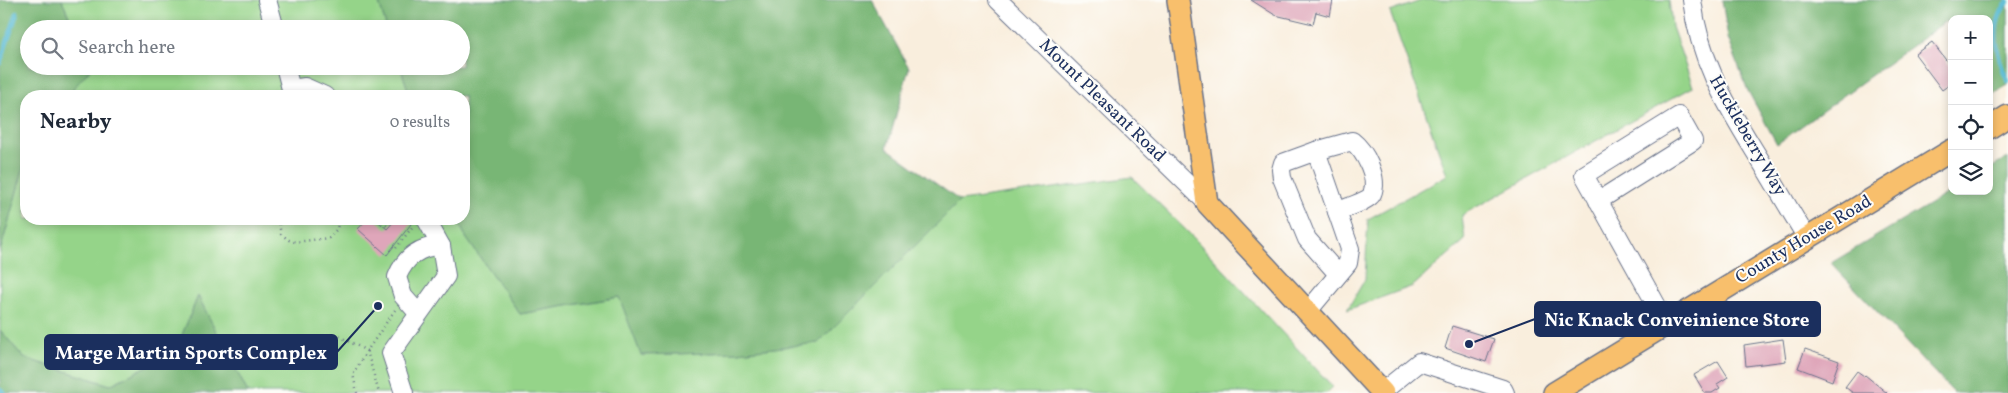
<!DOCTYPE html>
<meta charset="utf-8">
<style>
:root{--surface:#fff;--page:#f2f2f3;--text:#1f2937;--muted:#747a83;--line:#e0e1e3}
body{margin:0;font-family:Vollkorn,serif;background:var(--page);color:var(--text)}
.controls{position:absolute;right:15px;top:15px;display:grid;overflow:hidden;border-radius:10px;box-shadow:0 2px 8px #0003}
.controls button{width:45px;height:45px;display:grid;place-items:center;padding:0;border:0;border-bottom:1px solid var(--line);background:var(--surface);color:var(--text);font:25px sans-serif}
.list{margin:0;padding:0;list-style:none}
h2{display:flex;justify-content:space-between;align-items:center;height:65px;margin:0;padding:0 20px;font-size:21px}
h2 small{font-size:16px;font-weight:400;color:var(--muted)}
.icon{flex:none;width:28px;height:28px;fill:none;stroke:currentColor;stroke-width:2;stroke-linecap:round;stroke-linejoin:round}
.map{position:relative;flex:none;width:2008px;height:393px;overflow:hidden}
.search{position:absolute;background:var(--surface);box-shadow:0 2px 8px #0003;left:20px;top:20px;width:450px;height:55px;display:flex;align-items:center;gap:12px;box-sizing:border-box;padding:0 18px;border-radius:28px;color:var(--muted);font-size:19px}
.panel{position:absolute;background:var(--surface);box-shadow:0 2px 8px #0003;left:20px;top:90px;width:450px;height:135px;border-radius:20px}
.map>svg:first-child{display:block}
</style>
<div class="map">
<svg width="2008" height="393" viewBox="0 0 2008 393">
<rect width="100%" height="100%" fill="#fdfcf7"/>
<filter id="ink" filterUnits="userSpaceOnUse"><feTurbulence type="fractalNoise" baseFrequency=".02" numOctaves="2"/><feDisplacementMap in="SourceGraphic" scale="10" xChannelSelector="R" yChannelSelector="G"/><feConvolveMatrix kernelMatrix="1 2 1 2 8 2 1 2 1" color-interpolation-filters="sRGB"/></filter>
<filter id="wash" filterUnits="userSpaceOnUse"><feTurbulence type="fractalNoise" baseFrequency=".0096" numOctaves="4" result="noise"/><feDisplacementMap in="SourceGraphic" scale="20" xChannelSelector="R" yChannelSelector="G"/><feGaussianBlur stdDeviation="1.12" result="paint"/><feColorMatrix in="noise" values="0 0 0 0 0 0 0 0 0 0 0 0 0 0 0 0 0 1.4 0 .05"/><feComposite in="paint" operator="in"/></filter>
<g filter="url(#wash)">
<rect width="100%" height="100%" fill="#f9eedd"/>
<g fill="#95d489" stroke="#588274">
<path d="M62,0H378L387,29H74Z"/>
<path d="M1423,0H1669L1672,27L1693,87L1462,215L1465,240L1413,286L1347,310L1365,279L1368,219L1447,175L1390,12Z"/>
<path d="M91,66H400L410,96H67Z"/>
<path d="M26,159V219H457L467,239L520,314L620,297L641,355L738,352L818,343L960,201L1132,177L1194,238L1333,387L1327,393H248L198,296L175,352L110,385L24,358L0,330V252Z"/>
</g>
<g fill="#78b675" stroke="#4a726a">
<path d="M0,0H62L74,29H29V66L92,67L67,96H26V159L0,252Z"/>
<path d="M378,0H872L909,68L887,148L960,201L818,343L738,352L641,355L619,297L520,314L467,239L457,219H464V96H410L400,66H461V29H387Z"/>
<path d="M1722,0H2008V85L1993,94L1989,88V19H1952V29L1946,21L1777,144L1748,91L1728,38Z"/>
<path d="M2008,158V393H1954L1831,263L1952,191H1989V169Z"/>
<path d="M198,296L248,393H0V330L24,358L110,385L175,352Z"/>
</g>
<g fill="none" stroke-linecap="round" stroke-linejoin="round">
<g stroke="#54b9d3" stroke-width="4.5">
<path d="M2008,2C1989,24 1996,57 2008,81"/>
<path d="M0,63L17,13"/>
<path d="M0,390L4,393"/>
</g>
</g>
<g id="blocks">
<g fill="#dfa6ba">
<path d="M1251,0H1333L1330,16L1316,12L1313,24L1275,15Z"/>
<path d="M1932,42L1952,68V83L1942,90L1915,54Z"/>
<path d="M367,219H375L387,229L396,219H405L411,224L387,255L358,229Z"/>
<path d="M1452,326L1494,339L1486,362L1445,348Z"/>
<path d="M1783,339L1786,361L1746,366L1744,345Z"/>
<path d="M1805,349L1839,361L1832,381L1798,368Z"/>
<path d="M1718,361L1728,377L1717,384L1720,388L1712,393H1705L1694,375Z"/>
<path d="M1857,371L1864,376L1865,375L1887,393H1853L1845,387Z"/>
</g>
</g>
</g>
<g filter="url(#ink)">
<use href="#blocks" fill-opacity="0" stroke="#69728a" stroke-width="1"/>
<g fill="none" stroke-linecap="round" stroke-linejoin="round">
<g stroke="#69728a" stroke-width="20">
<g id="minor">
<path d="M267,0L275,29"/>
<path d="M998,0L1207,203"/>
<path d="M1692,0C1699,58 1724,101 1754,150C1772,179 1789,209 1807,238"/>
<path d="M285,66L291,89L305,87L325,96"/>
<path d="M1316,151L1352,141C1365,151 1379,178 1372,194C1369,201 1344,208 1337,212"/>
<path d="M1598,201L1693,141L1679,116L1584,175L1667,324"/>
<path d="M1308,311L1348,263L1350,249L1316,151L1283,163L1281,170L1282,178L1307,239L1338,274"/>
<path d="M418,313L403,296L397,277C405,257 420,246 441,246"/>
<path d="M1382,392L1419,362L1503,389L1505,393"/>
<path d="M404,393L391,353L446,276L441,246L426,219"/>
</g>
</g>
<g stroke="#69728a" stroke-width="24">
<g id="major">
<path d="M1178,0L1207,203L1383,393"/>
<path d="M1989,128L2008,116"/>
<path d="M1554,393L1952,150"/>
</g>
</g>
<g stroke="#69728a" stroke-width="2.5" stroke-dasharray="1 4" stroke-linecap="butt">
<path d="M278,219L281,234L289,240L295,242L329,238L337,229L339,219"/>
<path d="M361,219L364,222"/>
<path d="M378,219L387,226L393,219"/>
<path d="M396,248L413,226"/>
<path d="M335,334L367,351L395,310"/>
<path d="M367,351L379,393"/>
<path d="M357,393L353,374L367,351"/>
</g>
<use href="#minor" stroke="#fff" stroke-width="18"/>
<use href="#major" stroke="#f8bf6c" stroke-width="21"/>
</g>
</g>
<g text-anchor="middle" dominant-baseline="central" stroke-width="4" stroke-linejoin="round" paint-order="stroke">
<g font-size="18" fill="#1b2f5e" stroke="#fdfcf7">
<text transform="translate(1102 101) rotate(44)">Mount Pleasant Road</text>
<text transform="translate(1747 136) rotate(60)">Huckleberry Way</text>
<text transform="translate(1804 240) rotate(-31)">County House Road</text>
</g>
</g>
<path fill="none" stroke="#1b2f5e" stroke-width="2" d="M1469 344L1535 319M378 306L337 352"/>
<g fill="#1b2f5e" stroke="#fdfcf7" stroke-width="2">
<circle cx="1469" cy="344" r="5"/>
<circle cx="378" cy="306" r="5"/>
</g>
<g fill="#1b2f5e" stroke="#1b2f5e" stroke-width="2">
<rect x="1535" y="302" width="285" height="34" rx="5"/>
<rect x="45" y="335" width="292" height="34" rx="5"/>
</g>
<g font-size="19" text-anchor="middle" font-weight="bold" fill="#fff">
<text x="1677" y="326">Nic Knack Conveinience Store</text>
<text x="191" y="359">Marge Martin Sports Complex</text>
</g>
</svg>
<div class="controls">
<button>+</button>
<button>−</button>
<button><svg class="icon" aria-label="locate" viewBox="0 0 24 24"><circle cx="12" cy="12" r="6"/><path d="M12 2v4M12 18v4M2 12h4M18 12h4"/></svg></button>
<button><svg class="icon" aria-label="layers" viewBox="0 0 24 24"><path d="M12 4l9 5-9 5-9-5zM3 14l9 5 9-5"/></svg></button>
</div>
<div class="search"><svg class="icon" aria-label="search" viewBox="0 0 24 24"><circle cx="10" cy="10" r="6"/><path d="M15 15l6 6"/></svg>Search here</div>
<section class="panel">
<h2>Nearby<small>0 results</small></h2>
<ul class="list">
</ul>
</section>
</div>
